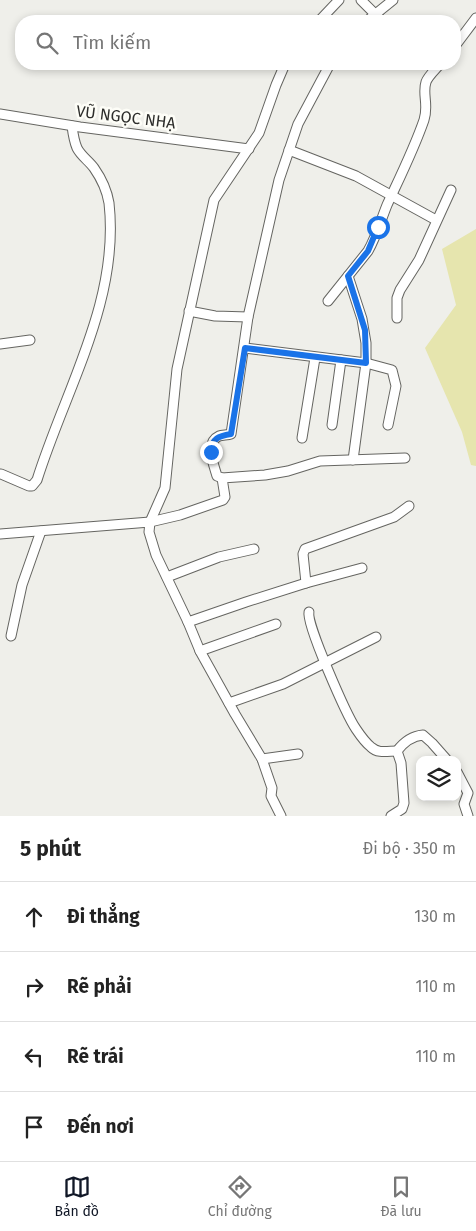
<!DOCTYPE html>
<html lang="vi">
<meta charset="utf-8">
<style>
:root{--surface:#fff;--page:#f6f6f6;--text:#222;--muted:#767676;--line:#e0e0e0;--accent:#111827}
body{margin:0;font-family:"Fira Sans",sans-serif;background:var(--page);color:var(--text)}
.controls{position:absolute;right:15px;bottom:15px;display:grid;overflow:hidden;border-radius:10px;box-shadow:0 2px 8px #0003}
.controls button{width:45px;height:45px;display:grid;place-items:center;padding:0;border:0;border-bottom:1px solid var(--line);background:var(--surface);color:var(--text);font:25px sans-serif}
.stop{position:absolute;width:15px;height:15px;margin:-11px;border:4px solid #1a73e8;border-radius:50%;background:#fff}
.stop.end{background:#1a73e8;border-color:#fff;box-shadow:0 1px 5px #0008}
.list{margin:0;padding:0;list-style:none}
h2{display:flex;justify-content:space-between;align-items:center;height:65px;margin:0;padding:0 20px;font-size:21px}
h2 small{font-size:16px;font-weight:400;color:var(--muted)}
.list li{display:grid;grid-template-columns:32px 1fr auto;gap:15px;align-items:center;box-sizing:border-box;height:70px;padding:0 20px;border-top:1px solid var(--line)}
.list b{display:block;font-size:19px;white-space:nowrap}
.list em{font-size:16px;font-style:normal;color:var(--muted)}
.icon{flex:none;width:28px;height:28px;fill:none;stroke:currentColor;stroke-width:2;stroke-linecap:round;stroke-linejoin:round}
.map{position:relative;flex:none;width:476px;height:816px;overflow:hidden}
.search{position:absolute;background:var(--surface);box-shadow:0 2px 8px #0003;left:15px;right:15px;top:15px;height:55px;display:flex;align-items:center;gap:12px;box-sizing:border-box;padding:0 18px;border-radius:20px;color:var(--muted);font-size:19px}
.sheet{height:345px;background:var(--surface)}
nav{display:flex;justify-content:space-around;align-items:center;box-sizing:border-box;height:70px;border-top:1px solid var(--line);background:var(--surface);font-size:14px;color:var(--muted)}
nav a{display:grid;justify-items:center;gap:2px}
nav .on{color:var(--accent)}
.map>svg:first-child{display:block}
</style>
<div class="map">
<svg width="476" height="816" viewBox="0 0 476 816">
<rect width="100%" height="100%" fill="#efefea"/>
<path fill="#e6e5ae" d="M476,229V466L471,465L462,432L425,348L456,305L442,249Z"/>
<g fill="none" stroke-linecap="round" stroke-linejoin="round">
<g stroke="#656561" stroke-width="11">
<g id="minor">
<path d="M361,0L382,21"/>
<path d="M319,21L339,0"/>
<path d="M367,21L393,0"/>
<path d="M455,46L476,18"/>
<path d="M0,114L80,127L249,149"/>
<path d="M289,150L356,176L436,220"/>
<path d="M348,276L362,319L366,343V363L353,460"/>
<path d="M328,301L368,251C376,237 381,220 387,205C400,177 414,149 424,120C429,105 422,94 426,82C428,76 436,69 440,64"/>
<path d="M189,311L215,316L248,317"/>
<path d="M397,318V298L400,290L419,260L451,190"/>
<path d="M0,344L30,340"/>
<path d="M245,348L366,363L392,370L396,386L388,425"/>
<path d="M332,425L341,360"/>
<path d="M302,438L315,358"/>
<path d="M1,474L29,486H32L37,480C65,390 120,301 109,203C107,191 101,178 94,168C89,161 81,156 77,148C74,141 73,134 72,126"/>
<path d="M222,478L217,476C214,465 204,443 219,436C222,435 228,435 231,434L248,317L279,180L298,124L330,64"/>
<path d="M0,534L150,522L180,515L223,500L225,497L222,478L265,475L288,471L320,461L405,458"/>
<path d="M167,577L219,557L254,549"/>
<path d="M306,583L362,568"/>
<path d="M309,612C306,624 347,716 356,729C360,735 366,743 371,747C378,754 388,751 397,751"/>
<path d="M188,622L246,602L306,583L303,554L305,549L394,517L409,506"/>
<path d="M11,636L22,585L41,531"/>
<path d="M200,651L276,624"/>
<path d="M229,703L283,684L376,637"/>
<path d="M262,759L298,754"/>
<path d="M457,772L468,793L464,804L468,816"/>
<path d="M281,816L271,796L272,788L262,759L235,714L200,651L188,622L156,555L149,532L150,522L165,488L177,369L214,200L259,133L276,85L285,64"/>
<path d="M391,816L402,809L404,803L401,763L397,751C403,743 412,736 423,735L432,743L447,760"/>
</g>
</g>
<use href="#minor" stroke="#fff" stroke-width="9"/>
</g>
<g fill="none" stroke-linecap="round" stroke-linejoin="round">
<path stroke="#1a73e8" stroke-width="6" d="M211,452C212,438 219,436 231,434L245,348L366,363L365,330L348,276L368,251L378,227"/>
</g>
<g text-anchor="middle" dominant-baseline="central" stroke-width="5" stroke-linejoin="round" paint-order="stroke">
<g font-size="16" fill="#2e2e2c" stroke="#fdfdf7">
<text transform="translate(126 117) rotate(7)">VŨ NGỌC NHẠ</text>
</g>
</g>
</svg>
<div class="controls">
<button><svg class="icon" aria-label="layers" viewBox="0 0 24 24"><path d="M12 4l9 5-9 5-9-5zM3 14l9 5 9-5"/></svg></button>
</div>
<div class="stop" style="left:378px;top:227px"></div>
<div class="stop end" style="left:211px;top:452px"></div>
<div class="search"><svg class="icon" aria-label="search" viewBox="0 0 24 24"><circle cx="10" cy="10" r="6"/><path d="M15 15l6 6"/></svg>Tìm kiếm</div>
</div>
<section class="sheet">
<h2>5 phút<small>Đi bộ · 350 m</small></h2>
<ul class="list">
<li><svg class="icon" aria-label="ahead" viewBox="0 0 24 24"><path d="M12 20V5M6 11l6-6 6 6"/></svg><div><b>Đi thẳng</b></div><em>130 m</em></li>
<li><svg class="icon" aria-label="right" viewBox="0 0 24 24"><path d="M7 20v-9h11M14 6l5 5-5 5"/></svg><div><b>Rẽ phải</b></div><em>110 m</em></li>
<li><svg class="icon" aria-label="left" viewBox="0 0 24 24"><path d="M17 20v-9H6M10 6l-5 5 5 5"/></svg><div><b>Rẽ trái</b></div><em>110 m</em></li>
<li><svg class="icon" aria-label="arrive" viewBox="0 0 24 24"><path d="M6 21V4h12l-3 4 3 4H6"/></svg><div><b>Đến nơi</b></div></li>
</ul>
</section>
<nav>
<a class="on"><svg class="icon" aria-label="map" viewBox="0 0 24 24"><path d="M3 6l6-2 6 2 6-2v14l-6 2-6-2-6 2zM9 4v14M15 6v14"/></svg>Bản đồ</a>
<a><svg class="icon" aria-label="directions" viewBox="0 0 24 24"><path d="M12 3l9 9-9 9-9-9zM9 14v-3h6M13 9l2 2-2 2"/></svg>Chỉ đường</a>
<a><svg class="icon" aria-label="saved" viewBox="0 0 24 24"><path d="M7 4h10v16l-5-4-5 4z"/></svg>Đã lưu</a>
</nav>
